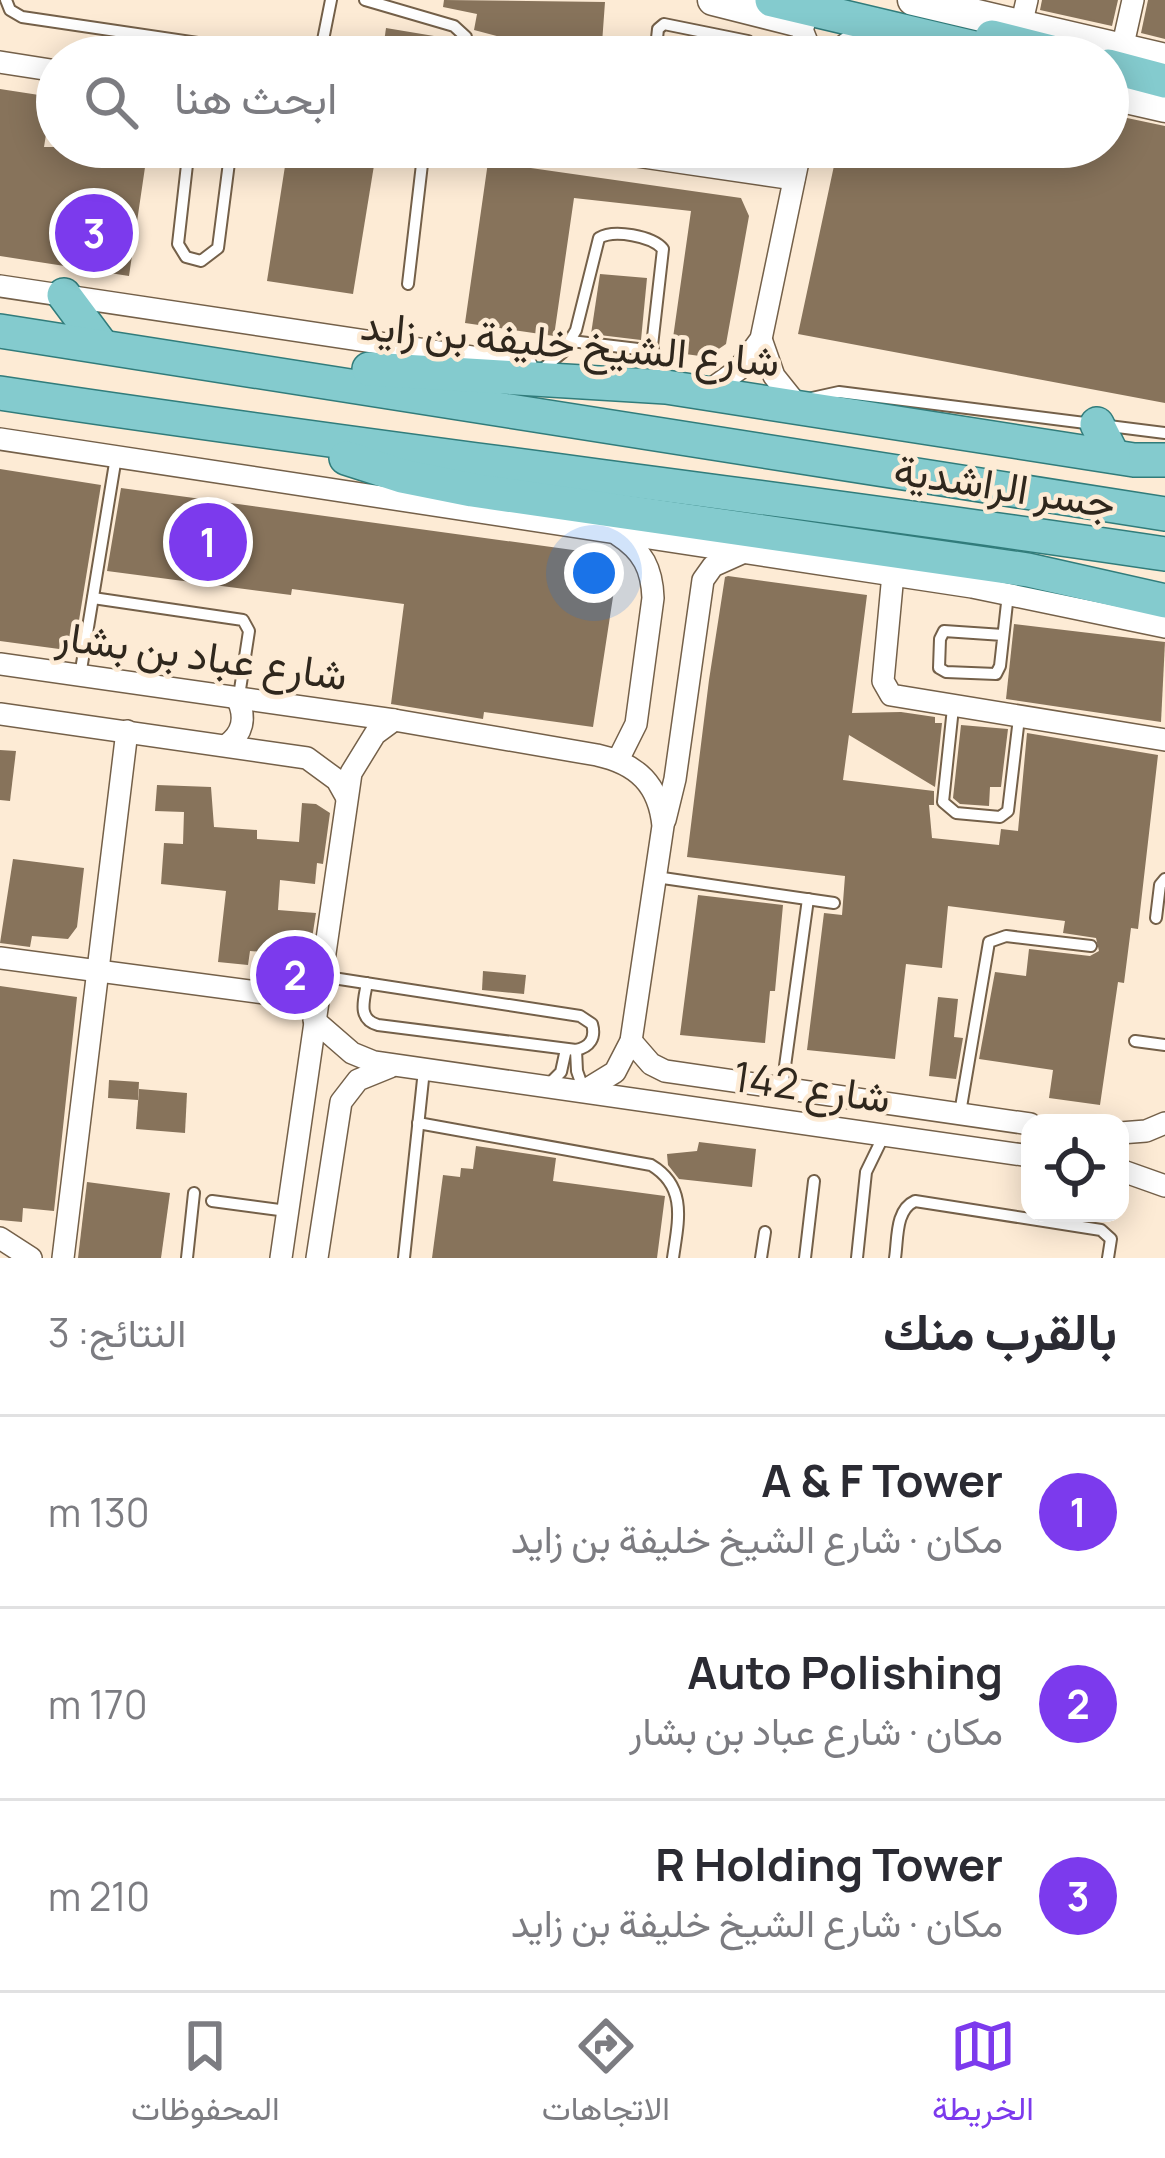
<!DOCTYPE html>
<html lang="ar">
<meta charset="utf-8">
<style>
:root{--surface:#fff;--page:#f2f2f3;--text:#2b2b33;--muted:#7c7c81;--line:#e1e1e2;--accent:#7c3aed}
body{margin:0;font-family:Manrope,Vazirmatn,sans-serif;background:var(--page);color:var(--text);direction:rtl}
.controls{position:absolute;right:36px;bottom:36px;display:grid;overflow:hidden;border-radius:24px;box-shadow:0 6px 30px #0003}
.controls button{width:108px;height:108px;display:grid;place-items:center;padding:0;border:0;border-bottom:3px solid var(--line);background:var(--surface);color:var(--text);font:60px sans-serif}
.you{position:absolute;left:594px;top:573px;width:42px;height:42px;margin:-30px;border:9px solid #fff;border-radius:50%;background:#1a73e8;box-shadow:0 0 0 18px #1a73e833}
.badge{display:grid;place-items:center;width:78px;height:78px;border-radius:50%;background:var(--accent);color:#fff;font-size:39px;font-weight:700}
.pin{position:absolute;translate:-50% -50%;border:6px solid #fff;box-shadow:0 3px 12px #0006}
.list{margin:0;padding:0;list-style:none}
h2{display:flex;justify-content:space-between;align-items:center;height:156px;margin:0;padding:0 48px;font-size:51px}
h2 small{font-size:39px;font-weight:400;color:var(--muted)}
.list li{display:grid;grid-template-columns:78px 1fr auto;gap:36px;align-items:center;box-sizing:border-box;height:192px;padding:0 48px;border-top:3px solid var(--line)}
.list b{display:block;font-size:45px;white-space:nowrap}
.list p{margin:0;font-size:39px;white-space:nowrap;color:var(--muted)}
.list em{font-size:39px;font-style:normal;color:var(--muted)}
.icon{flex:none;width:66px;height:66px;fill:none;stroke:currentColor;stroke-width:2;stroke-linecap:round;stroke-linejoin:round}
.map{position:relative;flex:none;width:1165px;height:1258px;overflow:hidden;direction:ltr}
.search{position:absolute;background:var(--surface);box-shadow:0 6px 30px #0003;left:36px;right:36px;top:36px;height:132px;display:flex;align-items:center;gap:30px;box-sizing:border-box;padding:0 42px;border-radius:66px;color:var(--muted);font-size:45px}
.sheet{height:732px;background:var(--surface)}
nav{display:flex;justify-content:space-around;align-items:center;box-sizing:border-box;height:168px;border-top:3px solid var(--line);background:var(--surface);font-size:33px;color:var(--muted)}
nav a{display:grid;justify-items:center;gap:6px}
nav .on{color:var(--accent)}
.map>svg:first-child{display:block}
</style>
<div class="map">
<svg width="1165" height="1258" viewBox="0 0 1165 1258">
<rect width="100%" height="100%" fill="#fdebd5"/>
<g fill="#87735b">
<path d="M444,0L605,2L601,57H577L474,30L477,14L443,7Z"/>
<path d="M1042,0H1118L1112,26L1040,10Z"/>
<path d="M1148,0H1165V39L1141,33Z"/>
<path d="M386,28L452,39L448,57H382Z"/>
<path d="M675,41L723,46L722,57H673Z"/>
<path d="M0,89L52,97L44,147H148L129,276L0,256Z"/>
<path d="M1108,114L1165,126V403L798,334L838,147H1108Z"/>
<path d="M288,147H377L353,294L267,281Z"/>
<path d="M488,162L741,198L749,216L726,344L707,357L671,352L691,211L574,198L554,336L465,323Z"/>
<path d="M600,274L647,278L641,340L591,334Z"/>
<path d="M0,469L101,485L74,651L0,641Z"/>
<path d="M121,488L602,554L617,571L593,727L484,712L483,719L391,704L404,604L292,589L291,595L107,571Z"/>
<path d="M728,576L867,595L852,713L901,712L935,717V723H942L935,787L849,735L843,780L934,791V805H929L932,838L999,845L1001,829L1018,831L1027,733L1158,755L1138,929L1131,928L1124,983L1118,982L1100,1105L1049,1098L1053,1070L979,1059L995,972L1026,976L1029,949L1090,956L1099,951L1096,938L1063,933L1065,921L948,906L942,968L906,964L895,1059L807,1050L824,913L842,915L845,876L687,857L709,680L725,577Z"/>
<path d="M1014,624L1165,642L1161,722L1006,699Z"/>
<path d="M961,725L1008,729L1001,787H990L989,806L960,804L953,798Z"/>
<path d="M0,750L16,751L10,801L0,800Z"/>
<path d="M157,785L211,787L214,827L257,830V839L299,842L302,803L316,804L330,813L323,864L317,863L315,884L280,880L278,910L316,913L305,983L278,980L280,953L250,951L248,965L218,962L226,891L161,884L164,843L183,844L184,812L155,811Z"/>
<path d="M13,859L84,868L77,927L68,939L32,936L30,947L0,943Z"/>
<path d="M698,895L783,905L775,991H770L765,1043L680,1035Z"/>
<path d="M483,971L526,975L524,994L482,990Z"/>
<path d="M0,986L77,997L54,1211L23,1208L22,1222L0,1220Z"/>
<path d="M938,997L958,999L954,1037L963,1038L956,1079L929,1076Z"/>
<path d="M109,1080L139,1082L138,1100L108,1098Z"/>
<path d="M139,1089L187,1093L185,1133L136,1129Z"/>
<path d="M699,1142L756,1149L752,1187L679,1179L668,1165L667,1154L697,1151Z"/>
<path d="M476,1146L556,1158L553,1181L665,1196L657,1258H432L443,1175L460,1177L461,1168L473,1169Z"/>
<path d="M87,1182L170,1193L161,1258H78Z"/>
</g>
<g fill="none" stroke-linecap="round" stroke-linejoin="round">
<g stroke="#746049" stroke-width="14">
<g id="service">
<path d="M6,0L10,10L22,17L292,57"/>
<path d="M365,0L454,26L466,37L469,57"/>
<path d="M313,57L321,50L331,0"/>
<path d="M655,57L658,29L664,24L748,41L753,47L752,57"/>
<path d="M189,147L178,244L186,257L201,261L218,248L231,147"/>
<path d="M408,284L424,147"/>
<path d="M571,341L638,349L653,357"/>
<path d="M545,367L563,352L576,330L599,238C614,229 652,236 663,249L652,346L661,379"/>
<path d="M812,398L839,392L1165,433"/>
<path d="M93,598L243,620L249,631L239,696"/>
<path d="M1003,635L944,631L940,639L939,668L946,672L996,674L1000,666L1008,594"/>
<path d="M80,676L116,457"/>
<path d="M953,708L943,802L956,813L1000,817L1008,811L1019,718"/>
<path d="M656,877L834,903"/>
<path d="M1156,918L1160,885L1165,879"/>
<path d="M320,976C407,989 494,1002 580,1016L592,1024C596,1038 590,1047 576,1050L378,1025C357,1019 364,1000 367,983"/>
<path d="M1135,1041L1165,1045"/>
<path d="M576,1050L577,1071L584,1091"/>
<path d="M548,1085L561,1072L566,1049"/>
<path d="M782,1088L808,899"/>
<path d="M960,1113L989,942L1006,936L1091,946"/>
<path d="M418,1123L651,1165C688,1187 678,1222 673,1258"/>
<path d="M212,1201L287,1211"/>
<path d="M187,1258L194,1193"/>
<path d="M404,1258L424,1070"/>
<path d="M761,1258L765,1232"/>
<path d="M805,1258L814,1181"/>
<path d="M857,1258L866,1172L884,1135"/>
<path d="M895,1258C898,1239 895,1210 915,1201L1101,1230L1111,1239L1108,1258"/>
</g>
</g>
<g stroke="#746049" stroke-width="24">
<g id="minor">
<path d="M799,22L813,57"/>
<path d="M1021,26L1027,0"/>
<path d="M1122,49L1133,0"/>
<path d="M828,57L849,42L864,37"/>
<path d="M0,62L57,71"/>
<path d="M575,147L794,179"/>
<path d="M0,286L526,365"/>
<path d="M761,339L774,376L798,406"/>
<path d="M707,392L738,370L761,339L801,147"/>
<path d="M0,439L972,587L1165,627"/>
<path d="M618,535C643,551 652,569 653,598L636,724L618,760"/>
<path d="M893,574L883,681L891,695L1165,740"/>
<path d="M0,664L394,720L597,755C638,764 659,785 663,826L631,1041L615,1072L584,1091"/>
<path d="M0,714L307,758L337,780L346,796"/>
<path d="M227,745C243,733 246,718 238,700"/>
<path d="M665,820L675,779L703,580L713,566L742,553"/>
<path d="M0,958L317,1000"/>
<path d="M314,1020L352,1053L374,1062L1030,1156"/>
<path d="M631,1041L651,1064L665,1071L1030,1124"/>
<path d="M1120,1133L1146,1131L1165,1123"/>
<path d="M1120,1170L1165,1186"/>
<path d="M0,1238L31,1258"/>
<path d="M63,1258L127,731"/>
<path d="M281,1258L351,773L375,734L394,720"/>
<path d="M317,1258L341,1102L358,1080L390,1067"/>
</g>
</g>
<g stroke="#746049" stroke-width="33">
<g id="secondary">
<path d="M713,0L800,22"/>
<path d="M913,0L1165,59"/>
<path d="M1108,94L1165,107"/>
</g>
</g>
<g stroke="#317c7b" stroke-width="36">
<g id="primary">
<path d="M772,0L1013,57"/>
<path d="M992,37L1071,57"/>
<path d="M1108,66L1165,81"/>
<path d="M64,295L102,346"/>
<path d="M0,331L1165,514"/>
<path d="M369,369L666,387L1134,460H1165"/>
<path d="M0,393C388,452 777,496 1165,554"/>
<path d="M1097,424L1113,456"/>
<path d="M346,458L402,476L472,490L1028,570L1165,601"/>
</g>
</g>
<use href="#service" stroke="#fff" stroke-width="10"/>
<use href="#minor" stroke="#fff" stroke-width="21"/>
<use href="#secondary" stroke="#fff" stroke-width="30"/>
<use href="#primary" stroke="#84cbce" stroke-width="33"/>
</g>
<g text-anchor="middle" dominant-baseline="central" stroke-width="9" stroke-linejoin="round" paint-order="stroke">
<g font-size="42" fill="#2f271d" stroke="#fdebd5">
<text transform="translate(570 342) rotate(5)">شارع الشيخ خليفة بن زايد</text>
<text transform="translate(1005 485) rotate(9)">جسر الراشدية</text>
<text transform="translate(202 654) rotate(8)">شارع عباد بن بشار</text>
<text transform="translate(812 1086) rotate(8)">شارع 142</text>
</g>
</g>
</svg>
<div class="controls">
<button><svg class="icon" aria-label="locate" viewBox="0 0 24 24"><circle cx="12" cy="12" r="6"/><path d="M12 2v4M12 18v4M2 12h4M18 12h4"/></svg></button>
</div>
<div class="you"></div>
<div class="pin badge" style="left:208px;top:542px">1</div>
<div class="pin badge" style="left:295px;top:975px">2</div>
<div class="pin badge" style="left:94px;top:233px">3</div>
<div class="search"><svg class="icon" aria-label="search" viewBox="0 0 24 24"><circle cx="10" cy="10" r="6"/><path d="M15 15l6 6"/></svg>ابحث هنا</div>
</div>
<section class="sheet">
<h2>بالقرب منك<small>النتائج: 3</small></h2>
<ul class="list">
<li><span class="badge">1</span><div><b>A &amp; F Tower</b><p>مكان · شارع الشيخ خليفة بن زايد</p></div><em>130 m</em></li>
<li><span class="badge">2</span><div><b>Auto Polishing</b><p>مكان · شارع عباد بن بشار</p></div><em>170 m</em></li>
<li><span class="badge">3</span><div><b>R Holding Tower</b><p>مكان · شارع الشيخ خليفة بن زايد</p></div><em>210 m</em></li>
</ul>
</section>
<nav>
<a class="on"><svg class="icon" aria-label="map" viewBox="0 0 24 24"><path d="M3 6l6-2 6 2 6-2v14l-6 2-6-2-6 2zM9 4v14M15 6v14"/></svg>الخريطة</a>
<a><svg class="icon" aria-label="directions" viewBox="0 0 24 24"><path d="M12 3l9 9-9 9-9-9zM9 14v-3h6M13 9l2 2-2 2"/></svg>الاتجاهات</a>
<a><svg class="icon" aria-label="saved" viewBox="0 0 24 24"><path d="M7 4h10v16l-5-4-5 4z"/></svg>المحفوظات</a>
</nav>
